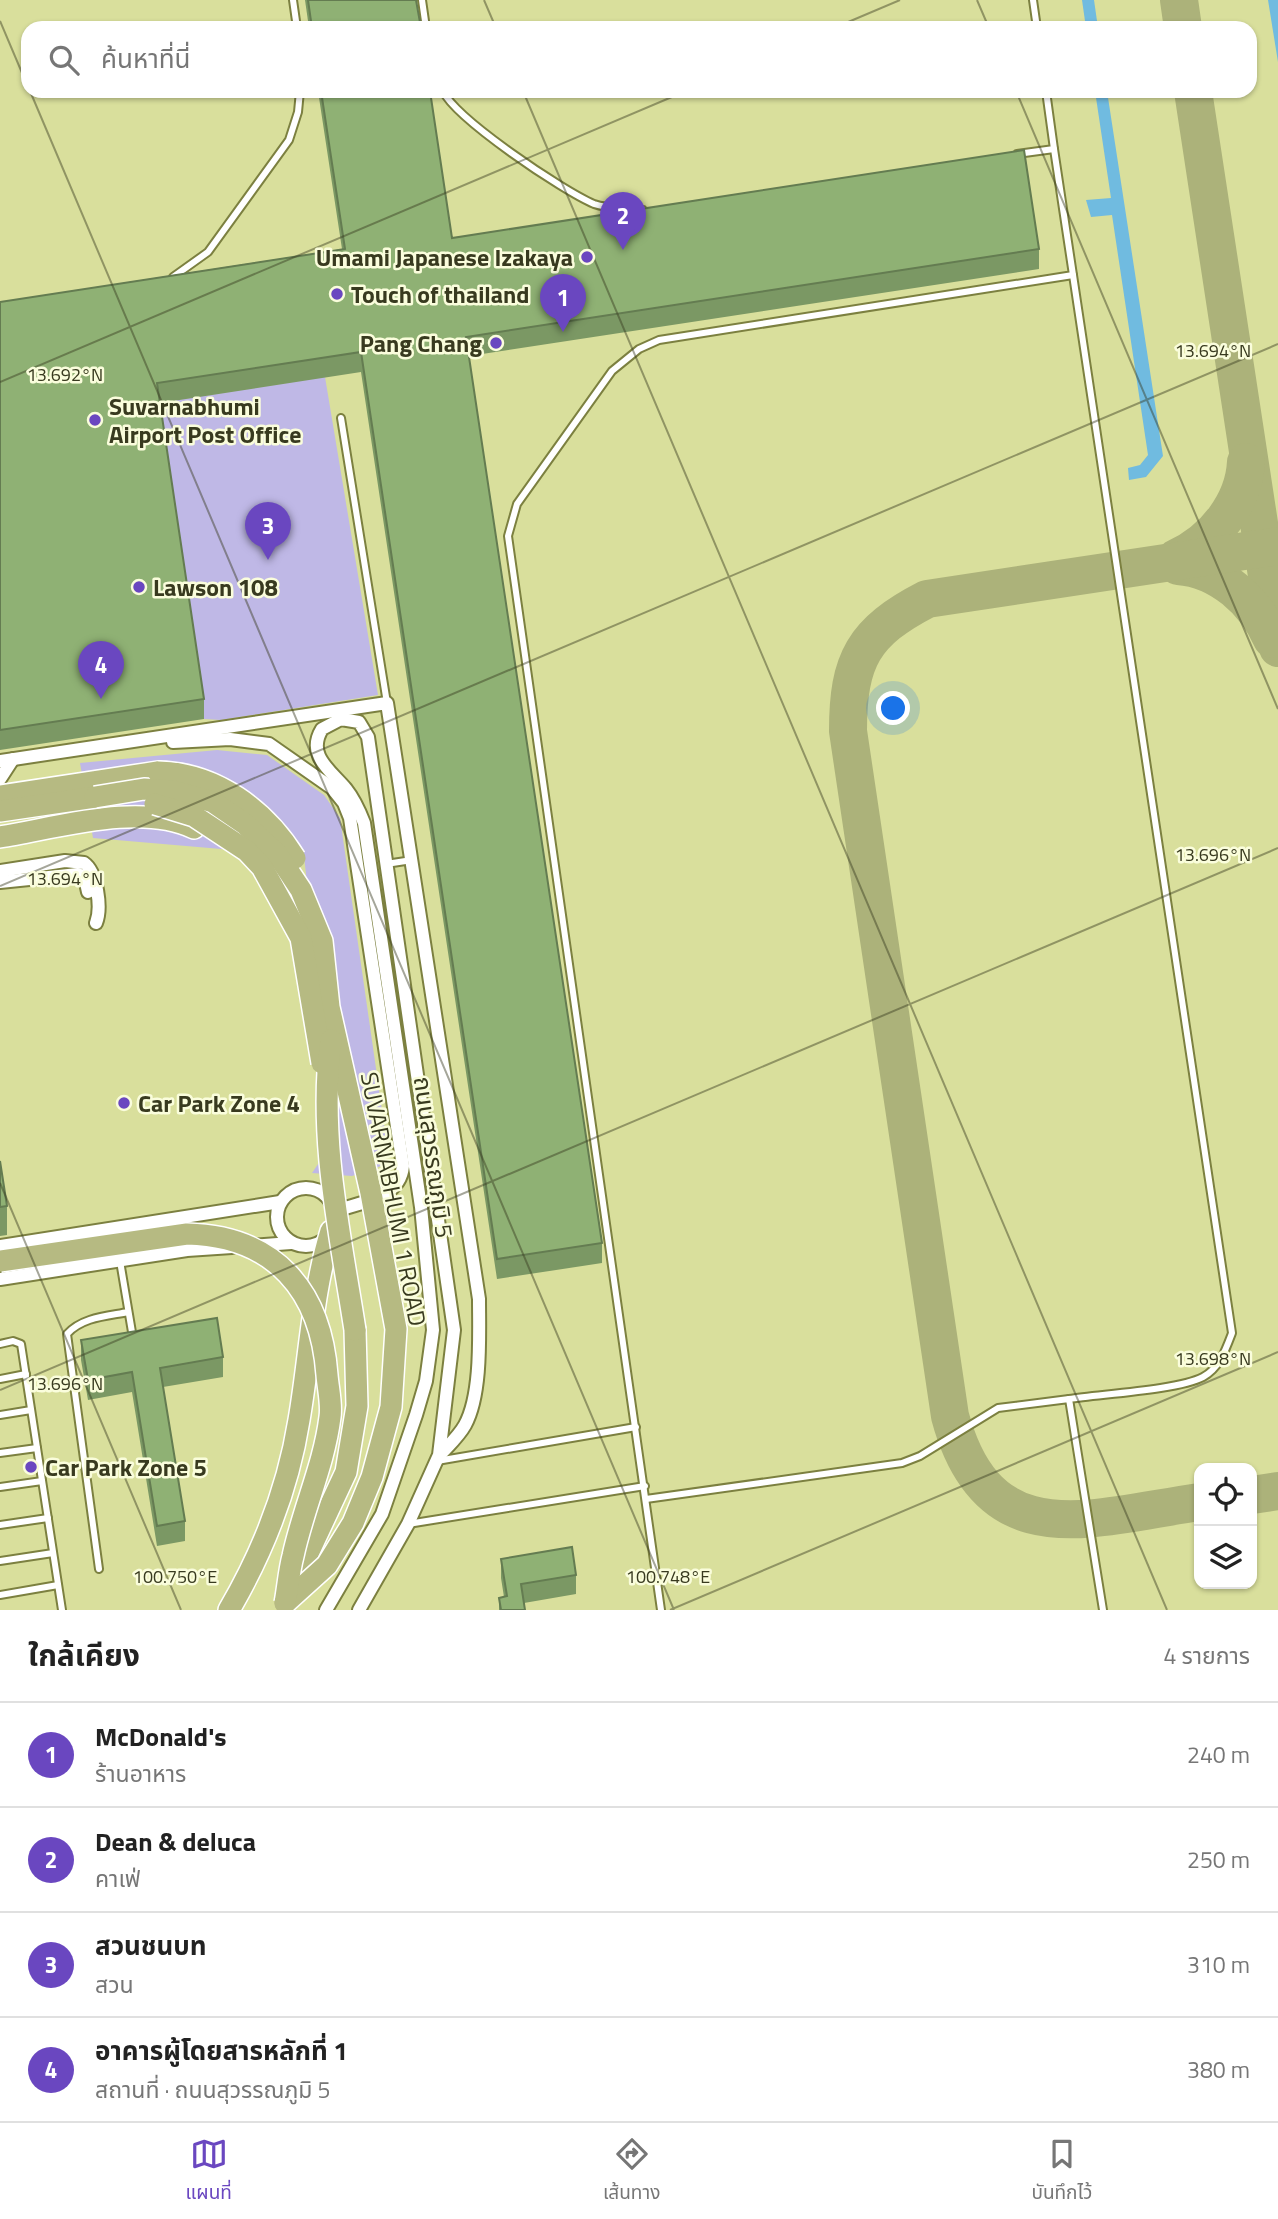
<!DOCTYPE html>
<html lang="th">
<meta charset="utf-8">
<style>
:root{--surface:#fff;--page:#f6f6f6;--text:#222;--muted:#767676;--line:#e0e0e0;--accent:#6a47c0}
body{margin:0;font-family:"Titillium Web","Noto Sans Thai",sans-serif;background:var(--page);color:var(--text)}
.controls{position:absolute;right:21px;bottom:21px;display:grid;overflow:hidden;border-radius:14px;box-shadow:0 2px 5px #0004}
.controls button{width:63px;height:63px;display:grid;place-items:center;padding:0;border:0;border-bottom:2px solid var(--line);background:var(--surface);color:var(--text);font:35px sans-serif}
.you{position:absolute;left:894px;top:709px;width:24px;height:24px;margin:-18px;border:5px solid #fff;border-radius:50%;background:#1a73e8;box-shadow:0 0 0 10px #1a73e833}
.badge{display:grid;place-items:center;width:46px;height:46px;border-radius:50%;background:var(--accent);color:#fff;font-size:23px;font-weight:700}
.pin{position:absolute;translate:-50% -58px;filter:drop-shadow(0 2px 4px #0008)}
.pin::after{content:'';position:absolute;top:37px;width:24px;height:21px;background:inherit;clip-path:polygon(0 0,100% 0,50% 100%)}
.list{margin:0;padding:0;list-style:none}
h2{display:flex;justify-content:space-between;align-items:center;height:91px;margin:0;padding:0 28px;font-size:30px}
h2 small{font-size:23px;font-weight:400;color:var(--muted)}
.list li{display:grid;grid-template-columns:46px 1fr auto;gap:21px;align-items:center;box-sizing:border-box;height:105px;padding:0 28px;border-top:2px solid var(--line)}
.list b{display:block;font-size:26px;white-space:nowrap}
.list p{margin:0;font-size:23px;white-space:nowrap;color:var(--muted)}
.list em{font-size:23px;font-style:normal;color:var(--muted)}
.icon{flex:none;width:38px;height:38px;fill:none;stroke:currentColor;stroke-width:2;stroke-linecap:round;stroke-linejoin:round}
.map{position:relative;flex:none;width:1278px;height:1610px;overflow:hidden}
.search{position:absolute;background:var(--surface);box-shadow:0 2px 5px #0004;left:21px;right:21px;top:21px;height:77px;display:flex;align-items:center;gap:18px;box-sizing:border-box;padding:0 24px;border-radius:21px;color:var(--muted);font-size:26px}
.sheet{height:511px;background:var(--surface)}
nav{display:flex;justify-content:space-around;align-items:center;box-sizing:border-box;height:98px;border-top:2px solid var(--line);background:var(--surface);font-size:19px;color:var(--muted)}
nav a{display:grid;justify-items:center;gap:4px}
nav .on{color:var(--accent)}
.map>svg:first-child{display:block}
</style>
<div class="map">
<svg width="1278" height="1610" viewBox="0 0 1278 1610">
<rect width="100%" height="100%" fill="#d9df9c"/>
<g fill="#bfb8e6">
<path d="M325,377L378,695L221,720L204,719L157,403Z"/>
<path d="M217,750L267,755L324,795L340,818L388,1152L381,1166L352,1176L312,1173L335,1139L304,856L93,838L80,763Z"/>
</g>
<g fill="#70bbe0">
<path d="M1082,0H1094L1098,28H1086Z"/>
<path d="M1268,0H1278V62Z"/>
<path d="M1095,91H1107L1163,456L1146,477L1129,480L1128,468L1140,465L1148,455L1112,215L1091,217L1086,200L1111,198Z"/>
</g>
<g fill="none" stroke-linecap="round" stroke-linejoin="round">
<g stroke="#acb27a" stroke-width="38">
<path d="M1179,0L1183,28"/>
<path d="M1193,91L1278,648"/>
<path d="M1176,558C1214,541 1244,503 1246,462"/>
<path d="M1178,566C1220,569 1255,601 1272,639"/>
<path d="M1252,1495L1278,1491"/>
<path d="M1199,1502C1089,1518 988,1557 950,1416L848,731C848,660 863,632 927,599L1278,546"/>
</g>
<g stroke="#7c8040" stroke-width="10">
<g id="service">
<path d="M293,0L297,28"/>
<path d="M422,0L426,28"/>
<path d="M1033,0L1037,28"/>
<path d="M443,91C456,119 563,191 594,204C608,209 628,208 643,210"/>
<path d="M1017,154L1054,149L1046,91"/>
<path d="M173,277L208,252L289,140L298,112L300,91"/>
<path d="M341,418L387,703"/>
<path d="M386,864L412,860"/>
<path d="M120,1261L133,1338"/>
<path d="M0,1344L13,1341L21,1344L62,1610"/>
<path d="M0,1379L26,1374"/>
<path d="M1069,1399C1101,1394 1178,1390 1203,1377C1219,1369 1226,1349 1232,1333L1073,275"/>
<path d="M0,1415L31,1410"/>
<path d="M0,1453L37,1448"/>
<path d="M437,1461L636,1427"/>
<path d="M0,1487L42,1481"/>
<path d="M646,1499L902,1463L920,1456L998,1408L1069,1399L1103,1610"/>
<path d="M408,1524L645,1486"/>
<path d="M0,1525L48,1518"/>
<path d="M0,1561L53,1553"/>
<path d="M99,1569L67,1334C82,1317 108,1316 128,1312"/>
<path d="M0,1595L58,1585"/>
<path d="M661,1610L508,536L517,504L612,371L639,349L659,340L1073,275L1054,149"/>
</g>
</g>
<g stroke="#7c8040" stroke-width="16">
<g id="minor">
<path d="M173,742L230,739L269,744L332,788L344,803L350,818L403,1166C400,1199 361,1202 335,1211"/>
<path d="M0,761L387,703L479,1299C479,1334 482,1394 465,1425C459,1436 448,1446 440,1455"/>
<path d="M0,779L13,759"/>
<path d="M0,871L65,861L84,863C97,872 102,908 96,923"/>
<path d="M0,882L78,874L85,878L88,892"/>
<circle cx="306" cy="1217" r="29"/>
<path d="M0,1246L280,1202"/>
<path d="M250,1246L291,1243"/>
<path d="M0,1279L187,1250L232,1247"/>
<path d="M326,1610L382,1514L416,1415L426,1381L433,1330L421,1207L364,823C359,810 354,799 346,789C330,770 306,755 322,729L341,719L359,722L368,737L454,1330L439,1455L408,1524L359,1610"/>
</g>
</g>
<g stroke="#fff" stroke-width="24">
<g id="trunk">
<path d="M0,796L158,772"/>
<path d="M0,811L95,797"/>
<path d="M0,837C57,828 140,802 194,828"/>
<path d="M289,1594L346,1472L357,1406L355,1330"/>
<path d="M229,1610C264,1550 288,1489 299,1420C310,1356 312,1293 331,1231"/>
</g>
</g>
<use href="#service" stroke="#fff" stroke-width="6"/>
<use href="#minor" stroke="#fff" stroke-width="12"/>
<use href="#trunk" stroke="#b6ba82" stroke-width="21"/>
<g stroke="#fff" stroke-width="24" stroke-linecap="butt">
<g id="trunk-bridge">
<path d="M158,772C216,773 265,810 295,858"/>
<path d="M95,797L144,789L174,791L213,802L245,824L277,854L301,890L322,941L329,1007L371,1193L396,1329L391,1407L372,1477L353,1523L327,1565L285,1603"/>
<path d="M155,804L194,816L247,851L262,867L301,938L322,1063"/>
<path d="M331,1040C318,1137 340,1233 355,1330"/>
<path d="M0,1261L187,1234C275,1236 321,1291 327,1375C328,1388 332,1404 330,1417C324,1465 303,1509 293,1556C289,1571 288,1587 285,1603"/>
</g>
</g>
<use href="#trunk-bridge" stroke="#b6ba82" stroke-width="21"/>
</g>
<g fill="#7b9864">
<path d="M305,0H416L421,28H309Z"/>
<path d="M318,91H430L452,238L1039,249V269L469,356L602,1243V1263L497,1279L361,372L160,403L204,699V719L0,750V302L342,249Z"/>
<path d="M0,1161L7,1206V1235L0,1236Z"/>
<path d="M81,1340L223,1357V1377L163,1387L185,1521V1541L157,1546L132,1392L88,1400L81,1360Z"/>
<path d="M501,1559L576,1575V1594L524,1603L525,1610H499V1598L504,1597L501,1578Z"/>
</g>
<g fill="#8fb174" stroke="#647c51" stroke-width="2">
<path d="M308,0H416L421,28H312Z"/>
<path d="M321,91H430L452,238L1024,150L1039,249L466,337L602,1243L497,1259L361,352L157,383L204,699L0,730V302L345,249Z"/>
<path d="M0,1161L7,1206L0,1207Z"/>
<path d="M217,1318L223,1357L160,1368L185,1521L157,1526L132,1372L88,1380L81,1340Z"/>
<path d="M572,1547L576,1575L521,1584L525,1610H501L499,1598L507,1596L501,1559Z"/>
</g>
<path fill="none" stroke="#383a1f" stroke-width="2" stroke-opacity="0.45" d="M484,0L496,28M977,0L989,28M0,21L28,87M834,28L900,0M30,91L674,1610M523,91L1167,1610M1016,91L1278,709M0,382L686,91M0,886L1278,344M0,1183L181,1610M0,1390L1278,848M670,1610L1278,1352"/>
<g fill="#6a47c0" stroke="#fafddc" stroke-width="2.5">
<circle cx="587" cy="257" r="7"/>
<circle cx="337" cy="294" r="7"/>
<circle cx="496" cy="343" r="7"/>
<circle cx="95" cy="420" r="7"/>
<circle cx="139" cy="587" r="7"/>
<circle cx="124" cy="1103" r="7"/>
<circle cx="31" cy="1467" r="7"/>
</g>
<g text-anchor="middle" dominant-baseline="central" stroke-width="5" stroke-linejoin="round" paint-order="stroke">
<g font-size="24" font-weight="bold" fill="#383a1f" stroke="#fafddc" text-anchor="start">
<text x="573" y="257" text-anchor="end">Umami Japanese Izakaya</text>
<text x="351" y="294">Touch of thailand</text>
<text x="482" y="343" text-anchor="end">Pang Chang</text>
<text x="109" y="406">Suvarnabhumi<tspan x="109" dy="28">Airport Post Office</tspan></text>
<text x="153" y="587">Lawson 108</text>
<text x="138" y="1103">Car Park Zone 4</text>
<text x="45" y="1467">Car Park Zone 5</text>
</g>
<g font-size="24" fill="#383a1f" stroke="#fafddc">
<text transform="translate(434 1157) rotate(82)">ถนนสุวรรณภูมิ 5</text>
<text transform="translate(394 1199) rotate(79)">SUVARNABHUMI 1 ROAD</text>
</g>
</g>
<g font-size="18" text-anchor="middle" fill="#383a1f" stroke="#fafddc" stroke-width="5" stroke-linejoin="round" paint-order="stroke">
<text x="1213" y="357">13.694°N</text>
<text x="65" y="381">13.692°N</text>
<text x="1213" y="861">13.696°N</text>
<text x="65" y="885">13.694°N</text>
<text x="1213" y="1365">13.698°N</text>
<text x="65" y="1390">13.696°N</text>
<text x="175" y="1583">100.750°E</text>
<text x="668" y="1583">100.748°E</text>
</g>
</svg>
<div class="controls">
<button><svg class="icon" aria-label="locate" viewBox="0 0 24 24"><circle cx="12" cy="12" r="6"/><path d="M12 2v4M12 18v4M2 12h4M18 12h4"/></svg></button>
<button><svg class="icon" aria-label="layers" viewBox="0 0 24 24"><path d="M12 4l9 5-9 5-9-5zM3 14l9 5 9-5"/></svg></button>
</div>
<div class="you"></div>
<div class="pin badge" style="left:563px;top:332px">1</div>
<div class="pin badge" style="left:623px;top:250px">2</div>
<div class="pin badge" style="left:268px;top:560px">3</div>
<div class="pin badge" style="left:101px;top:699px">4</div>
<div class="search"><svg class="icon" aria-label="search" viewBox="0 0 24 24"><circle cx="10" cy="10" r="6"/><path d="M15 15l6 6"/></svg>ค้นหาที่นี่</div>
</div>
<section class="sheet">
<h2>ใกล้เคียง<small>4 รายการ</small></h2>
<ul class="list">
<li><span class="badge">1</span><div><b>McDonald's</b><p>ร้านอาหาร</p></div><em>240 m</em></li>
<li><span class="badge">2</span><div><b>Dean &amp; deluca</b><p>คาเฟ่</p></div><em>250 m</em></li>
<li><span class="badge">3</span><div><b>สวนชนบท</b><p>สวน</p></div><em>310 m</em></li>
<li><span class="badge">4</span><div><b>อาคารผู้โดยสารหลักที่ 1</b><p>สถานที่ · ถนนสุวรรณภูมิ 5</p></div><em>380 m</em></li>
</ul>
</section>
<nav>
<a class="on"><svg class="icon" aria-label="map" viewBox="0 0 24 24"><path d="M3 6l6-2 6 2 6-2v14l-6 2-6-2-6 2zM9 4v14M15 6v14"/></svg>แผนที่</a>
<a><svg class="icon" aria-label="directions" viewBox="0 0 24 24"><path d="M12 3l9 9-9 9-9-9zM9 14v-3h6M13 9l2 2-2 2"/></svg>เส้นทาง</a>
<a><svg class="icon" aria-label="saved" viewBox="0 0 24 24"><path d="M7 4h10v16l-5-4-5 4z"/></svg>บันทึกไว้</a>
</nav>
